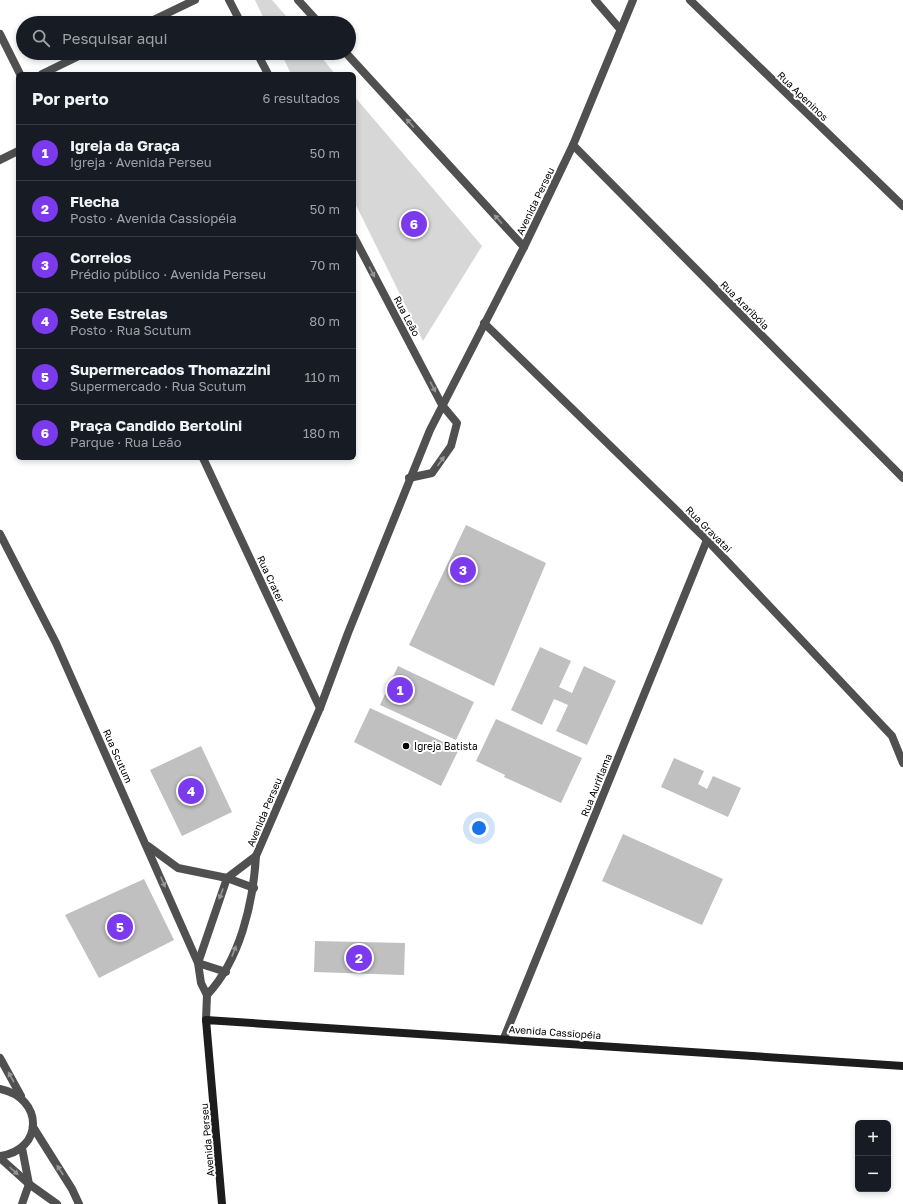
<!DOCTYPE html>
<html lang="pt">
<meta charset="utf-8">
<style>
:root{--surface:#171b24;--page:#242831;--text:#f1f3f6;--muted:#9ea1a6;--line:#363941;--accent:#7c3aed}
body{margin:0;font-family:"Golos Text",sans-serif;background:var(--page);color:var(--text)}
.controls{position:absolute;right:12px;bottom:12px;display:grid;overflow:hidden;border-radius:6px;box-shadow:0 2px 6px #0003}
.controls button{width:36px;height:36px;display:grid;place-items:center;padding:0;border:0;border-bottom:1px solid var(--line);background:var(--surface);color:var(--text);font:20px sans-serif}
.you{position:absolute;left:479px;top:828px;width:14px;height:14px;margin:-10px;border:3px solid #fff;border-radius:50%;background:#1a73e8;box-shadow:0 0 0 6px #1a73e833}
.badge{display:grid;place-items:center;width:26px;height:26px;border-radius:50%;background:var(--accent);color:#fff;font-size:13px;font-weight:700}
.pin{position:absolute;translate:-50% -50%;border:2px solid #fff;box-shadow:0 1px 4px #0006}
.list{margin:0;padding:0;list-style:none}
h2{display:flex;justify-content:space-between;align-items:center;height:52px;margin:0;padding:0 16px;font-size:17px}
h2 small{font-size:13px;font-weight:400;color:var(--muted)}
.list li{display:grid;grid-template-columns:26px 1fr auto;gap:12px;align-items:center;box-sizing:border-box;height:56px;padding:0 16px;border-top:1px solid var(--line)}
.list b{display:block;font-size:15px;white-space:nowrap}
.list p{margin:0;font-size:13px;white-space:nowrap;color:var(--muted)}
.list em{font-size:13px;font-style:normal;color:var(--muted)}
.icon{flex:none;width:22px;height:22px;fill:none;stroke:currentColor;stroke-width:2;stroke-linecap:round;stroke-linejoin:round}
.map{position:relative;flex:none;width:903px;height:1204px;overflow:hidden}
.search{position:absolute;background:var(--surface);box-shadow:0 2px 6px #0003;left:16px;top:16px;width:340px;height:44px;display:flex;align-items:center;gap:10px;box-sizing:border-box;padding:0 14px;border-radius:22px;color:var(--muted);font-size:15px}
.panel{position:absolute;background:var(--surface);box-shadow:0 2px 6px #0003;left:16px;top:72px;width:340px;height:388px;border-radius:6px}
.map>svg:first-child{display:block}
</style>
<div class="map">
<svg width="903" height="1204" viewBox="0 0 903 1204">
<rect width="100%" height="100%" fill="#fff"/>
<g fill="#d7d7d7">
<path d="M255,0H272L292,23H266Z"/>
<path d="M281,53H318L335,74H291Z"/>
<path d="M354,96L482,246L423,341L354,201Z"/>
</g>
<g fill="#c0c0c0">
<path d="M466,525L546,563L494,686L409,645Z"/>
<path d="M540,647L571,661L559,687L572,693L584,666L616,681L587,745L556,731L568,705L554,699L542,725L511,710Z"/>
<path d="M398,666L474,702L456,740L380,705Z"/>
<path d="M370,708L459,749L441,786L354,742Z"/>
<path d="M496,719L582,758L561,803L504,777L505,775L476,761Z"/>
<path d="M201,746L232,812L182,836L150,770Z"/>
<path d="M674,758L704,771L698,784L707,789L713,776L741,788L728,817L661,787Z"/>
<path d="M623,834L723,879L702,925L602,881Z"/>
<path d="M144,879L174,940L99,978L65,915Z"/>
<path d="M315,941L405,943L404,975L314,972Z"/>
</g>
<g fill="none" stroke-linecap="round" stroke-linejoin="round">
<g stroke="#505050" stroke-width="8">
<path d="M147,23L195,0"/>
<path d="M42,74L85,53"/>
</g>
<g stroke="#505050" stroke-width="8">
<path d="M229,0L241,23"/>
<path d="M298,0L319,23"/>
<path d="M595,0L620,29"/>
<path d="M690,0L903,206"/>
<path d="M0,34L20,74"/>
<path d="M257,53L268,74"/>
<path d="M346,53L524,247"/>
<path d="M573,145L903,478"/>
<path d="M0,160L18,151"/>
<path d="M354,237L442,405L457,423L451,446L432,473L409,478"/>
<path d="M484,323L707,540L892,736L903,763"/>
<path d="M203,458L320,708"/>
<path d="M0,534L56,643L198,963L226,972"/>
<path d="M148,846L178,868L227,878L254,888"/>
<path d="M207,995C240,960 253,904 256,856"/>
<path d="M206,1020L207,995L201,983L198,963L227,878L256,856L320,708L348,633L430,430L524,247L573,145L633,0"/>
<path d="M504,1038L707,540"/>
<path d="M0,1058L21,1096"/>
<path d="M0,1089C44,1098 44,1150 0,1156"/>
<path d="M33,1127L72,1189L79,1204"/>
<path d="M0,1158L29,1184L57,1204"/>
<path d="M22,1204L29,1184L22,1148"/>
</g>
<path stroke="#1d1d1d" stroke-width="8" d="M222,1204L206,1020L903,1066"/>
</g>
<defs><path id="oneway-solid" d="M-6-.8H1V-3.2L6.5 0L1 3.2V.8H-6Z"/></defs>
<g fill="#969696">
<use href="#oneway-solid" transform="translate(410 123) rotate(-132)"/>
<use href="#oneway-solid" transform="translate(498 219) rotate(-132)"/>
<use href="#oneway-solid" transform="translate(372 272) rotate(62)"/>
<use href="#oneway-solid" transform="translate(433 387) rotate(62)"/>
<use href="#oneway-solid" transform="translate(441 461) rotate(-55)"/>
<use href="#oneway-solid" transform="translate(163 882) rotate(66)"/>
<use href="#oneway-solid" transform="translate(221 894) rotate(111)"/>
<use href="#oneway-solid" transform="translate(234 951) rotate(-69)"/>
<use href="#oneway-solid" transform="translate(11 1077) rotate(-119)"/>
<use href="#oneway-solid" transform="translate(60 1170) rotate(-123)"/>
<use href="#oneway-solid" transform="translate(14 1171) rotate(42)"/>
</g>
<circle fill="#000" stroke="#fff" stroke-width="1.5" cx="406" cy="746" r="4"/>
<g text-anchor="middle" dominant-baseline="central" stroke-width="4" stroke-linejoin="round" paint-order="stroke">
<g font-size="10" fill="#000" stroke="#fff">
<text transform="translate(803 96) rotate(44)">Rua Apeninos</text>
<text transform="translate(535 201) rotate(-64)">Avenida Perseu</text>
<text transform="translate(745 305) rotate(45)">Rua Araribóia</text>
<text transform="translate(407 316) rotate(62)">Rua Leão</text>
<text transform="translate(709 529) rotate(45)">Rua Gravatai</text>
<text transform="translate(271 579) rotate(65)">Rua Crater</text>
<text transform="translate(118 756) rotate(66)">Rua Scutum</text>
<text transform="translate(596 785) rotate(-68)">Rua Auriflama</text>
<text transform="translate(264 812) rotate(-67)">Avenida Perseu</text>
<text transform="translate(555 1032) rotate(4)">Avenida Cassiopéia</text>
<text transform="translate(207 1140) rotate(-95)">Avenida Perseu</text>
</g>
<g font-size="10" fill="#000" stroke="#fff" text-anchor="start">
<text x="414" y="746">Igreja Batista</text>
</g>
</g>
</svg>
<div class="controls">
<button>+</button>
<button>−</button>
</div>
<div class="you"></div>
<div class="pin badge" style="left:400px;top:690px">1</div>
<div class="pin badge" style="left:359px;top:958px">2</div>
<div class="pin badge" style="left:463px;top:570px">3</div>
<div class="pin badge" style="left:191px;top:791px">4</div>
<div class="pin badge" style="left:120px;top:927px">5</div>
<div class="pin badge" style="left:414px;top:224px">6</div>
<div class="search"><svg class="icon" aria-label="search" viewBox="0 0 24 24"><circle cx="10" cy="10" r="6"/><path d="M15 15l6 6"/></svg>Pesquisar aqui</div>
<section class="panel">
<h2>Por perto<small>6 resultados</small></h2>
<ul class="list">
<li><span class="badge">1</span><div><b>Igreja da Graça</b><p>Igreja · Avenida Perseu</p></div><em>50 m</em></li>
<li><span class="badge">2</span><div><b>Flecha</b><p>Posto · Avenida Cassiopéia</p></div><em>50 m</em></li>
<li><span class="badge">3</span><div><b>Correios</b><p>Prédio público · Avenida Perseu</p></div><em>70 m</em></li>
<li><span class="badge">4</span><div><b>Sete Estrelas</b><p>Posto · Rua Scutum</p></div><em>80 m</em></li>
<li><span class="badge">5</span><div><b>Supermercados Thomazzini</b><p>Supermercado · Rua Scutum</p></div><em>110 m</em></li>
<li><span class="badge">6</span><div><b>Praça Candido Bertolini</b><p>Parque · Rua Leão</p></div><em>180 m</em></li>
</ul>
</section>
</div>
